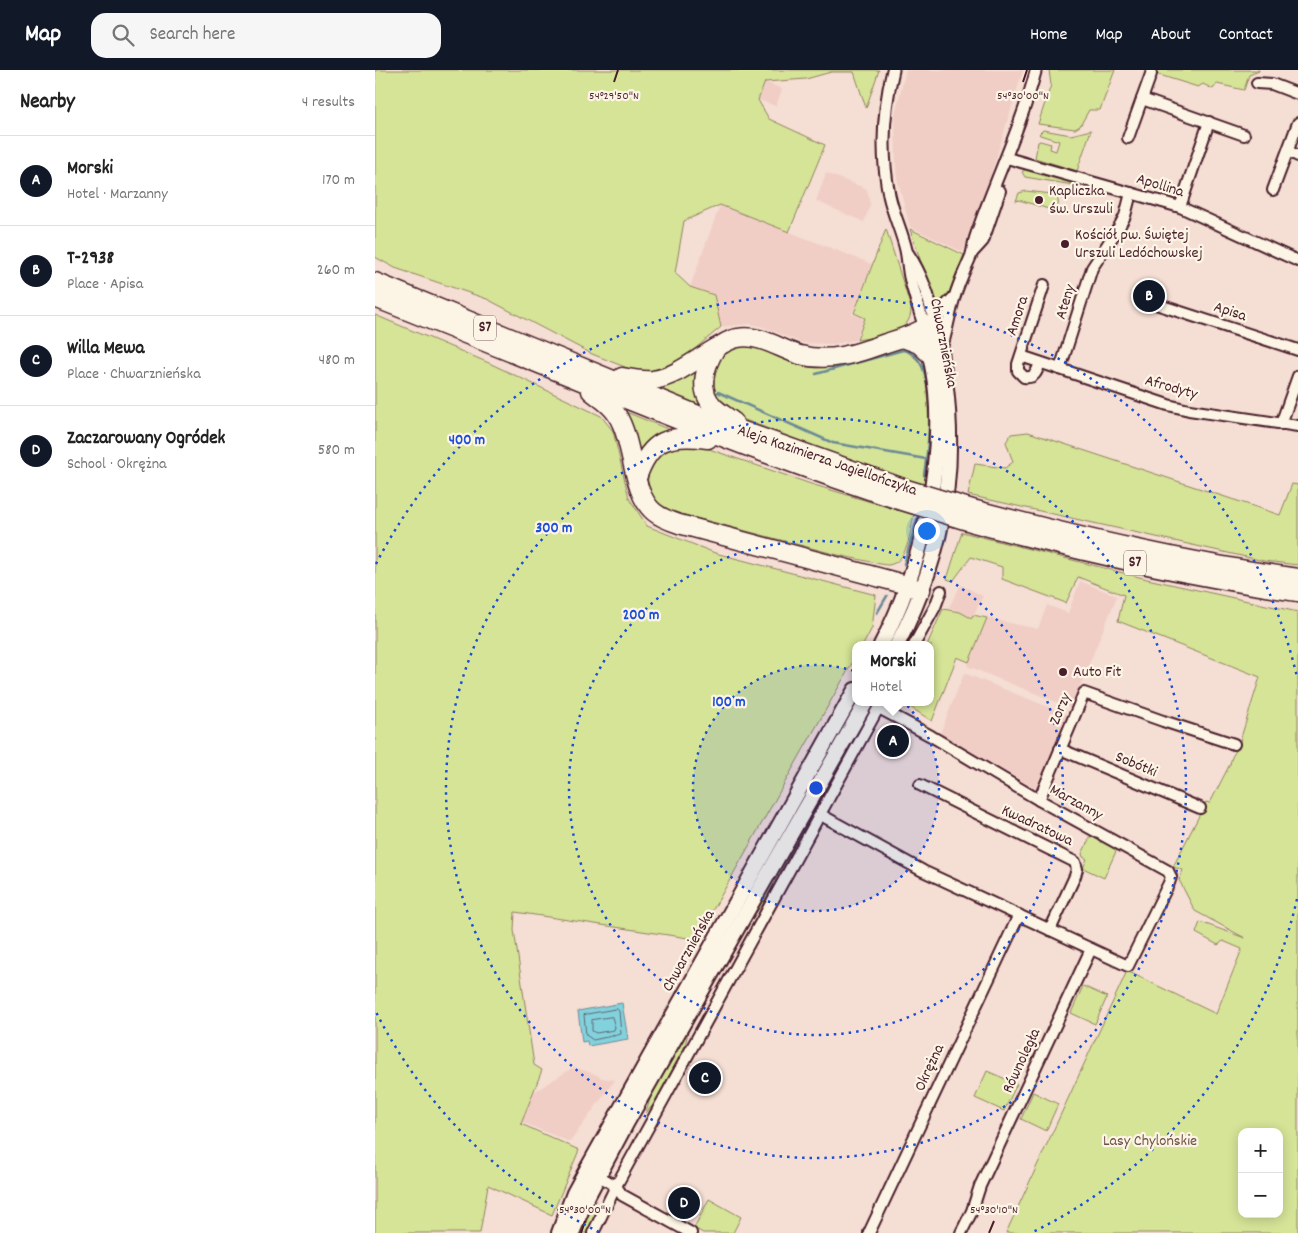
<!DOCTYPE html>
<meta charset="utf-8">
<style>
:root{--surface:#fff;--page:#f6f6f6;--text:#222;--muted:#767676;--line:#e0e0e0;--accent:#111827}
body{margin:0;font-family:Dekko,sans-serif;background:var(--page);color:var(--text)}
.controls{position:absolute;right:15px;bottom:15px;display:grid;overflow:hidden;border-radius:10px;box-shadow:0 2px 12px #0003}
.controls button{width:45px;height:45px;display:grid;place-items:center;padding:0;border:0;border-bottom:1px solid var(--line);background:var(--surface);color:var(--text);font:25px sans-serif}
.you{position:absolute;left:551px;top:460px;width:18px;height:18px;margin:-12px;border:4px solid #fff;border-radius:50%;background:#1a73e8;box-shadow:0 0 0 8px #1a73e833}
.badge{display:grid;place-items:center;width:32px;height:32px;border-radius:50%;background:var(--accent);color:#fff;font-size:16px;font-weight:700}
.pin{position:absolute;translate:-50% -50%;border:2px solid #fff;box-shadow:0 1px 5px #0006}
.popup{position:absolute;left:477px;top:571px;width:82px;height:65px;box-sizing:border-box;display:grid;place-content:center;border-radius:10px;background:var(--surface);filter:drop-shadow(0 1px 4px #0005);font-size:16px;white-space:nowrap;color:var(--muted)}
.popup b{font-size:19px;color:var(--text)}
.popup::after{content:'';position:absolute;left:50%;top:100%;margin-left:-10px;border:10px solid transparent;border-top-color:var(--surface)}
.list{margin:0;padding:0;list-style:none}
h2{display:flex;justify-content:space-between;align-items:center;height:65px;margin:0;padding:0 20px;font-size:21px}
h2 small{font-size:16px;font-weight:400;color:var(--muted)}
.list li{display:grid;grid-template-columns:32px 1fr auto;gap:15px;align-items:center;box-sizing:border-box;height:90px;padding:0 20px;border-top:1px solid var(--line)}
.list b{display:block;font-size:19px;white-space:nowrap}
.list p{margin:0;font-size:16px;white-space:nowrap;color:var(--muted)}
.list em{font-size:16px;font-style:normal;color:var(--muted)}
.icon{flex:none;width:28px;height:28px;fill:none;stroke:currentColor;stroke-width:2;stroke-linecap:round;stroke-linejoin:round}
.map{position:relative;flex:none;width:923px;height:1163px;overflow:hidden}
header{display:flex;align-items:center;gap:30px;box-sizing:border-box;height:70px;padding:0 25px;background:var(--accent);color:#fff}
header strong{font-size:24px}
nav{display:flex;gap:28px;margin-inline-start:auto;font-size:18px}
.search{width:350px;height:45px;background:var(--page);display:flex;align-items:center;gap:12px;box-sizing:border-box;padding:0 18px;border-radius:15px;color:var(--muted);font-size:19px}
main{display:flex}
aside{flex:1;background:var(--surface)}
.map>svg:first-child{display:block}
</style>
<header>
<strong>Map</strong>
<div class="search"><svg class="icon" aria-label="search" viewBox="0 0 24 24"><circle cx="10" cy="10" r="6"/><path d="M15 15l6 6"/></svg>Search here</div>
<nav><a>Home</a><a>Map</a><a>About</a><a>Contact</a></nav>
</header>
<main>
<aside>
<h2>Nearby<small>4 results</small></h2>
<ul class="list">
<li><span class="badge">A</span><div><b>Morski</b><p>Hotel · Marzanny</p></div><em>170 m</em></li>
<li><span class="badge">B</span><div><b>T-2938</b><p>Place · Apisa</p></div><em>260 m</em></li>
<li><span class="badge">C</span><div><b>Willa Mewa</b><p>Place · Chwarznieńska</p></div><em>480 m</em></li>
<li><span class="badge">D</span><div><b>Zaczarowany Ogródek</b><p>School · Okrężna</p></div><em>580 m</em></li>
</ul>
</aside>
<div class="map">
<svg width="923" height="1163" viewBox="0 0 923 1163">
<rect width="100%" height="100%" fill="#f5ded3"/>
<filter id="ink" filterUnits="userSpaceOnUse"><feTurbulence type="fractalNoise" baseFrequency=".02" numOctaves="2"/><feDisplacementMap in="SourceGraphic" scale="10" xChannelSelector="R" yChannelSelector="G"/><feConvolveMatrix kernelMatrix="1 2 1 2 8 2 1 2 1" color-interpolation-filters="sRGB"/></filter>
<g filter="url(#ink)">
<g fill="#f0cec6">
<path d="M531,0H648L604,144L588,182L535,157L522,108L521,95L520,44Z"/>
<path d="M390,12L407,19L401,36L383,30Z"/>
<path d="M451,103L492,119L495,135L489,152L441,131Z"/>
<path d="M345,135L497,194L477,244L489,248L481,270L459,274L427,273L388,257L374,254L346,257L339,225L315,217Z"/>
<path d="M705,511L742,526L696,638L592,596L612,548L663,559L672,535L693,543Z"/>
<path d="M586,515L608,526L597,548L574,537Z"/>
<path d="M589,603L693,645L669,705L666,706L661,717L659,718L565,664Z"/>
<path d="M199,997L220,1004L227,1008L240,1010L195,1072L146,1052L159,1022Z"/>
</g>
<g fill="#d5e497" stroke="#908261" fill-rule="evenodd">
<path d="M0,0H504L491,38L479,2H456L431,9L390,12L383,30L394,49L450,75L414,162L345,135L309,151L300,203L315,217L339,225L346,257L304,292L278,303H265L217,284L112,229L20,198L0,187Z"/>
<path d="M674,0H740L725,40H714L705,56L700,59L663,54L676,15Z"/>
<path d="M768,0H884V1L874,5L869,20L842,14L838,19L828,14L823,17Z"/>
<path d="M668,60L696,65L716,60L702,101L660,88L663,72L665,71L676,74L675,79L681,81L684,71L665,65L664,64Z"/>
<path d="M652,98L702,112L704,116L650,107L647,102Z"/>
<path d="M651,121L677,124C683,128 685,132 682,138L677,140L644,130L641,131L644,123Z"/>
<path d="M511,159L536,238C537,266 502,266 482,270L490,248L479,243Z"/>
<path d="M535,159L589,185L575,221L562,240Z"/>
<path d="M0,245L114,293L226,346L238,361L254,428L272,456L340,483L501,525L497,558L488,575H480V588L326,861H322L320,869L140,842L139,860L159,995L167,1000L146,1054L204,1080L177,1145L113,1115L105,1163H0Z"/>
<path d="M364,276C385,276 403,289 423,294C458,303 494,288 528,278C535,284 543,289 547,297C551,305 551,314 552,323C555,354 553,385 550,416L521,407L362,347L347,339L333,314L340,289L357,278Z"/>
<path d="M330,290L333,340L277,317Z"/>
<path d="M246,340L300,362L263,391Z"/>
<path d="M653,362L905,445L917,414L923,415V495L889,491L593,425L600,394L630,398L638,392L631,372L636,364Z"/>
<path d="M310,374L331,378L436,414L539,445C535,461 533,493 513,495C510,495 505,494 501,493L463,485L302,443C295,440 289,437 284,433C264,416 273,388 295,378C299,376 305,375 310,374Z"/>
<path d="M587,462L772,509L923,542V1163H631L752,901L841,944L867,879L848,871L843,875L821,863L825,852L870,868L820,841L804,810L808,800L798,797L831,732L835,733L855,694L857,687L863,677L885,607L743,551L749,525L703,507L691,533L627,509V497L596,487L578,511L572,509ZM867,1062H904V1144H867Z"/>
<path d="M568,539L585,542L596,548L598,545L612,548L594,592L582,587L557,651L527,632H556V575H552Z"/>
<path d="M716,765L742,779L729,808L708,798L712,789L708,787L707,784Z"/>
<path d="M418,771L421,773L386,837L379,845L313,962L310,976L278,1035L271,1043L279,1014Z"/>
<path d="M708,916L732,927L720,954L696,943Z"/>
<path d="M612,1001L642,1014L629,1041L600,1028Z"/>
<path d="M658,1022L683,1034L671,1061L646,1049Z"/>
<path d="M334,1129L366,1147L358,1163H328L319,1158Z"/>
<path d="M217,1135L222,1138L227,1135L212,1163H207Z"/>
</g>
<path fill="#82d2dd" stroke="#6c8a96" d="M247,933L253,969L213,976L212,971L207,972L203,941Z"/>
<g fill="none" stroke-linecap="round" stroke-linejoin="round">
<g stroke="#606772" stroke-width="1">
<path d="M242,939L244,941L246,964L218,970L211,965L209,945Z"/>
<path d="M237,947L240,957L239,960L221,963L217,961V950Z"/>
</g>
<g stroke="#6c8a96" stroke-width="2.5">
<path d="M441,304L528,280C566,286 553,379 549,405"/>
<path d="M343,322L458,373L551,389"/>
<path d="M529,494L543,445"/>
<path d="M502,543L512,526"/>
</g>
<g stroke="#4a1f2b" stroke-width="14">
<g id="minor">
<path d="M882,13L897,14L923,24"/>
<path d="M767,29L869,65"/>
<path d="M753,68L776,4"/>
<path d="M913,81L923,86"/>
<path d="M632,88L805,137L923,191"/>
<path d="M898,120L923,53"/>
<path d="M805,137L834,52"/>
<path d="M598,182L608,171L625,121"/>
<path d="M778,233L923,280"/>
<path d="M560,252L572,234L579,227"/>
<path d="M566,280C572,263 574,246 579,229C583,214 590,200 596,186C598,180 598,174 600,168C619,111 646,58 661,0"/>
<path d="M646,286L793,335L814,340L923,356"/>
<path d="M665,293C662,301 660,309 649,307L643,301V294L669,215"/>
<path d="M685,299L717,198L744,157L750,146L756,123"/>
<path d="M906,354L923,306"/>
<path d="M539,575L560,537L566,521"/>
<path d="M685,679L825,738"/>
<path d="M545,715L700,792L702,799L700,806L675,860"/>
<path d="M664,730L709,623L788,651L859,674"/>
<path d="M446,745L548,801L753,896L794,813L796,807L793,801L664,730L556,666L504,638"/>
<path d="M217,1102L241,1116L247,1125L316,1163"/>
<path d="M218,1163L241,1116L506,633"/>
<path d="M494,1163L644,845"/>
<path d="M586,1163L597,1141L605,1116L716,879"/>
</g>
</g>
<g stroke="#4a1f2b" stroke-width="15">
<g id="tertiary">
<path d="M518,0C508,41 506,84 514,125C518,144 527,162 531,180C533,189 533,198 535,207C539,224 545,241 550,259"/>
<path d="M533,184C547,205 554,227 560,252"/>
</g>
</g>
<g stroke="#4a1f2b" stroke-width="18">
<g id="secondary">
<path d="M506,575C545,501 568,405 561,322C559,301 554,280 550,259"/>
<path d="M522,575C578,467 586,370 560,252"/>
<path d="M184,1163L199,1123L212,1099L480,620"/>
<path d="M197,1163L211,1129L252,1052L491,632"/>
</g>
</g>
<g stroke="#4a1f2b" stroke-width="21">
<g id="motorway">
<path d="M0,212L323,345L525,417"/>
<path d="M0,228C174,296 345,372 524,430"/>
<path d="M528,268L544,274L556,285"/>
<path d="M341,278C330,296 322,320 339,337C345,343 353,347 359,352"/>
<path d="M247,307C257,309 268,311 278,310C300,307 320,290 339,279C347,275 354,269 363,268C385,264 405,279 425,285C455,293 483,283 511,273C528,268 545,262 560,252"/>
<path d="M216,321C226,329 236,334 242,345C259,372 256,423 279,442C286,448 295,451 304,454L521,512L546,520"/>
<path d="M262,408C275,369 294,364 333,369"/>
<path d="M601,440C708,468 814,493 923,508"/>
<path d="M599,453C706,482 813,506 923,522"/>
</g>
</g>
<use href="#minor" stroke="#fcf5e5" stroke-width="10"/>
<use href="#tertiary" stroke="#fcf5e5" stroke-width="11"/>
<use href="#secondary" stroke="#fcf5e5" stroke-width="14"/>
<use href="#motorway" stroke="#fcf5e5" stroke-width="18"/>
<g stroke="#4a1f2b" stroke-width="21" stroke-linecap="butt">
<g id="motorway-bridge">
<path d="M525,417L601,440"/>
<path d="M524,430L599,453"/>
</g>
</g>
<use href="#motorway-bridge" stroke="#fcf5e5" stroke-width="18"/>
</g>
</g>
<path fill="none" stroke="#4a1f2b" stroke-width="2" d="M239,12L243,0M648,12L652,0M206,1163L210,1151M614,1163L619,1151"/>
<circle cx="441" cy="718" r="123" fill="#1d4ed8" fill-opacity=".12"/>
<g fill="none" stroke="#1d4ed8" stroke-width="2.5" stroke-dasharray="2.5 5">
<circle cx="441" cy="718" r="123"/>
<circle cx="441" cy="718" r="247"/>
<circle cx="441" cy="718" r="370"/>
<path d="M922 829A494 494 0 0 1 658 1162M224 1162A494 494 0 0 1 1 942M1 494A494 494 0 0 1 922 607"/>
</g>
<g fill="#4a1f2b" stroke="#fcf5e5" stroke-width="2">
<circle cx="664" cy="130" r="5"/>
<circle cx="690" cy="174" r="5"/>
<circle cx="688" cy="602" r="5"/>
</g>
<g text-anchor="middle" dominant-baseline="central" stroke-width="4.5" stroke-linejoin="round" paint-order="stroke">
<g fill="#fcf5e5" stroke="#7f5f63" stroke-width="1">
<rect x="99" y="245.5" width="22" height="25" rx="4"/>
<rect x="749" y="480.5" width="22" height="25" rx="4"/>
</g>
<g font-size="15" font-weight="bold" fill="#4a1f2b">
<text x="110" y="258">S7</text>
<text x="760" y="493">S7</text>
</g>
<g font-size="16" fill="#4a1f2b" stroke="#fcf5e5">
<text transform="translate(785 116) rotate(17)">Apollina</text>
<text transform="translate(691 232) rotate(-73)">Ateny</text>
<text transform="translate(855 242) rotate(18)">Apisa</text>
<text transform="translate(643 246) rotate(-72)">Amora</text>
<text transform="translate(568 273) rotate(79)">Chwarznieńska</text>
<text transform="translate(796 318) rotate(16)">Afrodyty</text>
<text transform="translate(452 391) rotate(19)">Aleja Kazimierza Jagiellończyka</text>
<text transform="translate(686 639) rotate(-67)">Zorzy</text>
<text transform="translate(761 695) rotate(23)">Sobótki</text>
<text transform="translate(701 733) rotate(29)">Marzanny</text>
<text transform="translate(662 756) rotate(25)">Kwadratowa</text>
<text transform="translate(314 881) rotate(-61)">Chwarznieńska</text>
<text transform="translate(647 991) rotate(-65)">Równoległa</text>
<text transform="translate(555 998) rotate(-65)">Okrężna</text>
</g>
<g font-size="16" fill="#4a1f2b" stroke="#fcf5e5" text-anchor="start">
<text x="674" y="121">Kapliczka<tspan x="674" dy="18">św. Urszuli</tspan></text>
<text x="700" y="165">Kościół pw. Świętej<tspan x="700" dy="18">Urszuli Ledóchowskej</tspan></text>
<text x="698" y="602">Auto Fit</text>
</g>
<g font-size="16" fill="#6d5046" stroke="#fcf5e5">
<text x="775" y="1071">Lasy Chylońskie</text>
</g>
</g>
<g font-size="12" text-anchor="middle" fill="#4a1f2b" stroke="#fcf5e5" stroke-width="4.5" stroke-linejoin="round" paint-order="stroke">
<text x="239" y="29">54°29'50"N</text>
<text x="648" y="29">54°30'00"N</text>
<text x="210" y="1143">54°30'00"N</text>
<text x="619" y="1143">54°30'10"N</text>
</g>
<circle cx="441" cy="718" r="8" fill="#1d4ed8" stroke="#fcf5e5" stroke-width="2.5"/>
<g font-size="15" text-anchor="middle" font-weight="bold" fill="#1d4ed8" stroke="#fcf5e5" stroke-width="4.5" stroke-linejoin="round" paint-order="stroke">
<text x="92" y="374">400 m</text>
<text x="179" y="462">300 m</text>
<text x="266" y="549">200 m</text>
<text x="354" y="636">100 m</text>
</g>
</svg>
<div class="controls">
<button>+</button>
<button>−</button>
</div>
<div class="you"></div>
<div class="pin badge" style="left:518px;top:671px">A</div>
<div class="popup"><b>Morski</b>Hotel</div>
<div class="pin badge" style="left:774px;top:226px">B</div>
<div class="pin badge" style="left:330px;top:1008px">C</div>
<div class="pin badge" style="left:309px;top:1133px">D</div>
</div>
</main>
